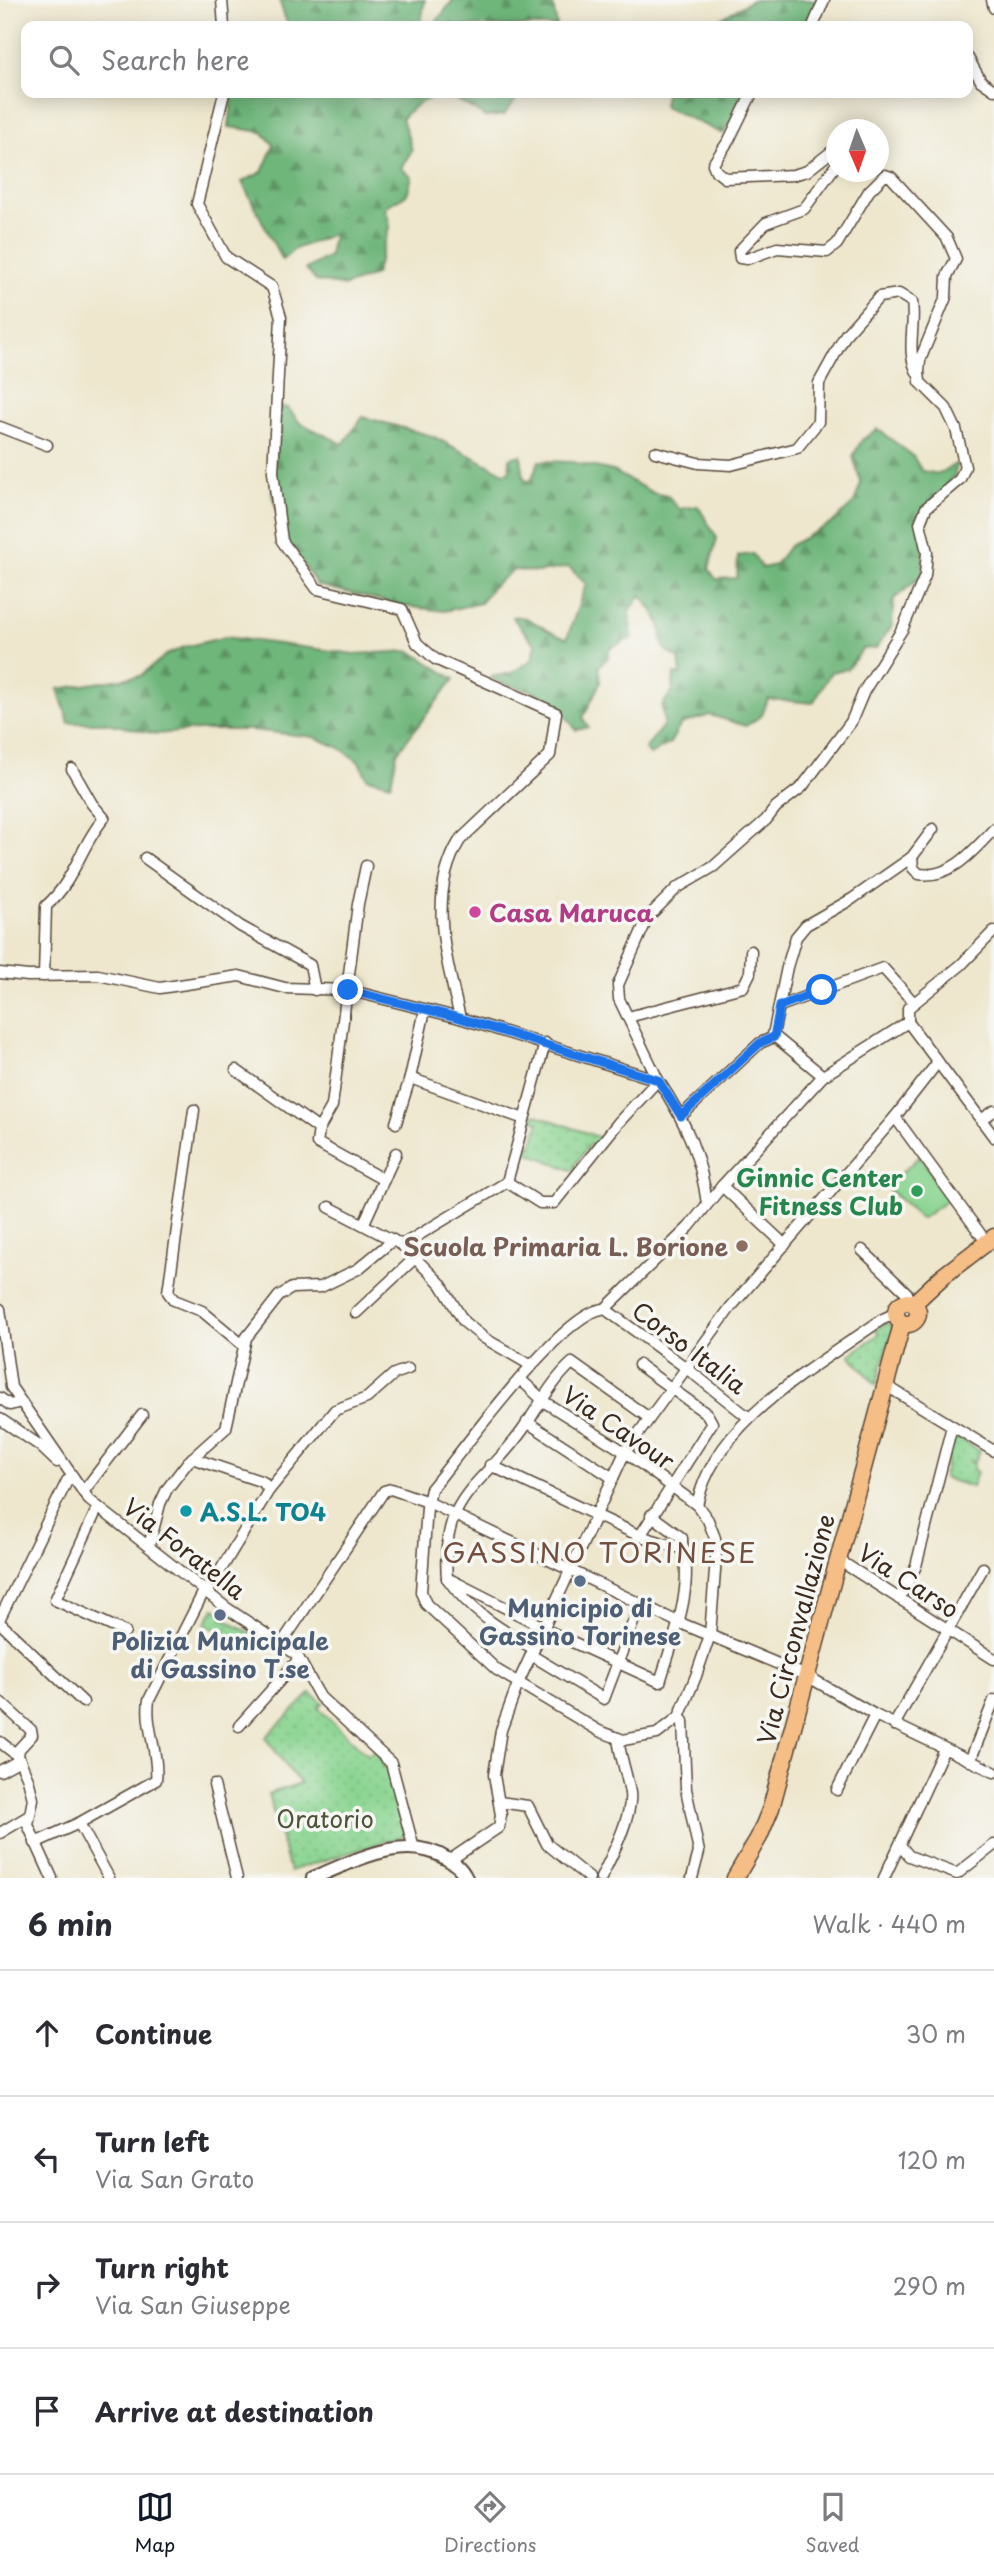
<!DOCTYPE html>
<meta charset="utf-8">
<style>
:root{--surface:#fff;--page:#f7f7f7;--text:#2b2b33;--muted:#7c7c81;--line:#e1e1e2;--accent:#111827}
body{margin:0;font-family:"Playpen Sans",sans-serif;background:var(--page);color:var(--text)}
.compass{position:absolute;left:826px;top:119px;width:63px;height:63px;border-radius:50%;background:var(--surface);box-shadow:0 4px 18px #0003;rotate:178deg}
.stop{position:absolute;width:21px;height:21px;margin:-16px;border:5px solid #1a73e8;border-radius:50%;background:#fff}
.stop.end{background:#1a73e8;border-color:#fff;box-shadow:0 2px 7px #0008}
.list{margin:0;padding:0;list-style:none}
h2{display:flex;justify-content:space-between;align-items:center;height:91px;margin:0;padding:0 28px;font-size:30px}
h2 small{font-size:23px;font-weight:400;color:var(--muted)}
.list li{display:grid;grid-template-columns:46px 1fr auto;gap:21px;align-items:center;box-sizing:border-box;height:126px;padding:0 28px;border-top:2px solid var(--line)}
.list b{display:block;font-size:26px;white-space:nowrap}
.list p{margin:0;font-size:23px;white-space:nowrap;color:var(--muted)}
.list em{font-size:23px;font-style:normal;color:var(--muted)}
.icon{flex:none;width:38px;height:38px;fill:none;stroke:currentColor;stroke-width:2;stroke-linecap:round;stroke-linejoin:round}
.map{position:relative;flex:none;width:994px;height:1878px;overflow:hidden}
.search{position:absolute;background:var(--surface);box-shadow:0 4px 18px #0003;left:21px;right:21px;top:21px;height:77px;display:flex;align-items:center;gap:18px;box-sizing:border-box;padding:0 24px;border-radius:14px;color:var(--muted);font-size:26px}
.sheet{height:595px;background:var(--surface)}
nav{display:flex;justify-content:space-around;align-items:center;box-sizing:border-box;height:98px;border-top:2px solid var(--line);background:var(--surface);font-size:19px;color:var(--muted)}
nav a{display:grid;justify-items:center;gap:4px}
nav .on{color:var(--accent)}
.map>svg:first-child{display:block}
</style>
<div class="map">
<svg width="994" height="1878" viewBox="0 0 994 1878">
<defs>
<pattern id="forest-firs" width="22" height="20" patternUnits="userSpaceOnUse" patternTransform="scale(1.75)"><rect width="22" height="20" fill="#6eb67a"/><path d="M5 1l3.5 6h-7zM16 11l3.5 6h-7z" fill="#5c9463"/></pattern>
<pattern id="park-dots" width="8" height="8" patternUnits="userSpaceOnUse" patternTransform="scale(1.75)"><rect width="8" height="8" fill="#89d490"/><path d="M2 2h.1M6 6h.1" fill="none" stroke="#77b67c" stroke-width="1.8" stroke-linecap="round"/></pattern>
</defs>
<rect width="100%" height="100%" fill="#f6f6f2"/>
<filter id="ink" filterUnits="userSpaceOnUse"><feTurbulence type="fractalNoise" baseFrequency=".0143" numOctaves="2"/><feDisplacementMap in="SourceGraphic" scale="14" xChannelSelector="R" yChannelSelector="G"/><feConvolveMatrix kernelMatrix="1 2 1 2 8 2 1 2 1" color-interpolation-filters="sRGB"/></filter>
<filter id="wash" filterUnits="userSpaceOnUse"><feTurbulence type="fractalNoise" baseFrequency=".00686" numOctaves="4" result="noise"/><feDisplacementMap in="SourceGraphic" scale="28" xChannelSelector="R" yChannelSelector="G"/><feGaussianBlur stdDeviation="1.57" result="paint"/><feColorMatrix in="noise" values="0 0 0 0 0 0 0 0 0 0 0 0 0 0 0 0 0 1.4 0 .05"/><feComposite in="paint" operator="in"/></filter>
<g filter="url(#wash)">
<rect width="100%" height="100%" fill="#eee7ce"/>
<g fill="url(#forest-firs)" stroke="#54704c" stroke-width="2">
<path d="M279,0H425L421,22L411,26H288Z"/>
<path d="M453,0H552L557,26H433Z"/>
<path d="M752,0H822L808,26H709Z"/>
<path d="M233,93H521L504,115L485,117C452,94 432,86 402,118L412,150L401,168L412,177L407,194L385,207L390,225L375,275L345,286L316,281L306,269L329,256L333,234L295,249L282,260L242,182L262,172L274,145L262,132L229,127Z"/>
<path d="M665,93H747L723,134L663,106Z"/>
<path d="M279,407L288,408L300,423L343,444L363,417L432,436L504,473L510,471L509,458L521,455L524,480L531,481L539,461L572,462L613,471L653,493L668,496L679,509L698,506L717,538L709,569L716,579L737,578L738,556L753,554L762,568L775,565L789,546L832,523L854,503L861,483L853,456L862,440L877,429L912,455L922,471L939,474L957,463C955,489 937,493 928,514C921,532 924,556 923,575L894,599L892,626L876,648L863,649L847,669L831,672L813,703L768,699L762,715L746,726L710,715L681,724L670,743L650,755L645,749L664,724L662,706L673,690L674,674L681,675L679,658C657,648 664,644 660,625C658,615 647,604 641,595L629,612L632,638L610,648L608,658L599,666L600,683L583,718L588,727L576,730C561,707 549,695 521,688C510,685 499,684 490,677L511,673L532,660L536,645L512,617C530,613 549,636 567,638L586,584L569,567L540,572L513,570L493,586L480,603L444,611L404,606L317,585L284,537L272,494Z"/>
<path d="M225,637L355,654L411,651L454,679L397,753L391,784L367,778L359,762L340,748L314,737L251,730H198L157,734L106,723H69L58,689L140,676L166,655L184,647Z"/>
</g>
<g fill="url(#park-dots)" stroke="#627f57" stroke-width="2">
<path d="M534,1114L601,1138L595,1148L590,1144L574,1166L578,1170L576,1172L522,1150L525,1145L532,1147L539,1122L533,1120Z"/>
<path d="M885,1324H892L893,1328L876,1385L850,1355L879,1334L876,1330Z"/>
<path d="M958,1438L980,1451L975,1462L969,1461L974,1464L973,1470L977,1472L972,1487L943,1478L951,1443Z"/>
<path d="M214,1608L225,1614L223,1618L263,1640L257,1650L205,1624Z"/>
<path d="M311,1693L323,1703L318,1708L368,1756L375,1750L390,1777L406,1835L290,1871L268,1794L301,1783C286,1770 279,1753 265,1738Z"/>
</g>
<path fill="#89d490" stroke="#627f57" stroke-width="2" d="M920,1156L949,1199L921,1219L886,1187Z"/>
</g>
<g filter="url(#ink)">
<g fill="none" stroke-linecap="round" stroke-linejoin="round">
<g stroke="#564638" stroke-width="13">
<g id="minor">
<path d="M222,0L224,26"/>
<path d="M992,0L994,8"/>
<path d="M813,26L824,0"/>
<path d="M968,58L981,81L994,90"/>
<path d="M224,93L197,204L226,257L272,287L281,317L273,472L282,541L317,589L402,609L417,643L435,659L556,713L550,755L460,840C426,895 447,960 460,1018"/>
<path d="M752,93L729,140L713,164L716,171L725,178L793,175L807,171L836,148"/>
<path d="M0,427L47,445"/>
<path d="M655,452L698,463L731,465L797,448L818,422L819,383L846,334L879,297L899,294L912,302C916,327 905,351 918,374"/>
<path d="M933,829L912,857L913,868L919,874C951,879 974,850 994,829"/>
<path d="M145,858L240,926L310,965L315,990"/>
<path d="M366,866L358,904L332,1106L319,1129L317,1143L384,1180"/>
<path d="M0,973L28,976L98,975L160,988L239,976L285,988L348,990L460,1018L658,1080C685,1120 701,1156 707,1204"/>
<path d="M44,976L46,906C75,881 80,846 104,818L92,804L72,769"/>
<path d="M780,1006L883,968L914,1003"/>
<path d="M628,1017L743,987L750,973L751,951"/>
<path d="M908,1022L994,1137"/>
<path d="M908,1022V1008L961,965L994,931"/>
<path d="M236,1070L319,1129"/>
<path d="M823,1076L773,1035L787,967L796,937L806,925L852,899L912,857"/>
<path d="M410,1078L524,1119"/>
<path d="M194,1110L168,1292L174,1300L202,1311L244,1346"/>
<path d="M681,1116L760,1043L774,1037"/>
<path d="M895,1117L987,1243"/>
<path d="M981,1120L994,1111"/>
<path d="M396,1123L410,1078L425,1010"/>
<path d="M507,1182L540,1203H554L618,1123L658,1080L619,999L618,985L648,917L677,888L713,867L766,820L776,807L802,787L851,722L864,691L903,628L925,576L927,552L920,523L926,508L960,479L965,467L956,429L946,408L920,382L919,372L920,360L946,297L947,276L956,259L947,238L891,177L885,175L869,191L837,244L827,252L777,248L747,259L740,258L739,251L766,223L804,209L836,165"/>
<path d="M722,1186L785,1245"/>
<path d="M329,1207L402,1245L441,1284L464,1322L484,1338L532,1366"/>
<path d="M364,1223L396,1153"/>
<path d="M402,1245L507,1182L545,1043"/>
<path d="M862,1250L907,1293L909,1302"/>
<path d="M0,1309L11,1387L89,1500L228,1609L296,1654L320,1697L391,1763L413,1845"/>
<path d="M605,1309L689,1227L722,1186L823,1076L908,1022"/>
<path d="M356,1313L415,1258"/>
<path d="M639,1365L707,1414L712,1423L640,1536"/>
<path d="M520,1379L546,1403L625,1452L697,1505L708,1520L715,1538L716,1558L710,1635L696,1676L679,1717L657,1734L623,1740L599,1731L497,1670L426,1604L421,1592L427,1507L431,1489C460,1454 565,1308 605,1309L685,1367L748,1417"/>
<path d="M885,1385L994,1451"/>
<path d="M0,1398L10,1405L21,1402"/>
<path d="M0,1419L39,1445L57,1462"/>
<path d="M527,1422L613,1478"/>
<path d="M192,1458L263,1482L269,1490L208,1591"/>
<path d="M490,1465L640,1536L676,1547L682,1543V1538L651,1515"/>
<path d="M269,1490L335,1410L367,1398L394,1374L408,1369"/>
<path d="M83,1492L142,1415"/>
<path d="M697,1505C713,1422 817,1366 881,1320L896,1313"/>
<path d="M98,1507L55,1600L125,1632"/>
<path d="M149,1546L160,1504L167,1489L188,1462L226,1428L246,1338L279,1296L292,1288L321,1287L358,1269L393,1240"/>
<path d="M837,1559L994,1659"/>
<path d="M447,1578C440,1493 484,1486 524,1428C539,1406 552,1381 572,1363L649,1418"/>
<path d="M447,1578C471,1612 500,1629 534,1649"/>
<path d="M451,1580L545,1628"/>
<path d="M899,1599L916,1566L952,1426"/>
<path d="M0,1618L67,1481L73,1477"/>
<path d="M0,1623L83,1702"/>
<path d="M544,1629L660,1682C673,1639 695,1588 682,1543"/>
<path d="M282,1643L384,1491L391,1489L428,1502L678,1622L807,1676L875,1715L994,1772"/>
<path d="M531,1655L604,1699L640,1604"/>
<path d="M0,1702L31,1730L32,1735L19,1749L18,1756"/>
<path d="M679,1717L683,1721L686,1789L699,1852L692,1878"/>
<path d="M894,1725L983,1568"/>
<path d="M239,1726L299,1659"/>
<path d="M0,1742L18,1756L28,1779L33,1799L28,1825L52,1878"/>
<path d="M970,1761L994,1700"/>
<path d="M0,1771L20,1760"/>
<path d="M214,1785L237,1878"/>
<path d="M837,1790L875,1715"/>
<path d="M499,1802L528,1806L547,1844L589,1878"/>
<path d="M79,1823L109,1878"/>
<path d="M0,1833L27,1817"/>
<path d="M35,1843L79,1823L156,1780C159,1753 145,1727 149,1700L205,1589"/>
<path d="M900,1845L909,1856L957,1874L994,1845"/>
<path d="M450,1860L499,1827L501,1815L494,1775L501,1730L519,1681L625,1452L730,1308L895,1117L938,1062"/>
<path d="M601,1878C611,1857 633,1815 630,1793C627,1774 620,1757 618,1738"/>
<path d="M884,1878L944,1749"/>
</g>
</g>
<g stroke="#564638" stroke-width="16">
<path id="tertiary" d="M313,1878C355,1861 405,1832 447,1859C457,1865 461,1868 466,1878"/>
</g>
<g stroke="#564638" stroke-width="19">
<g id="primary">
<circle cx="907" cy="1313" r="11"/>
<path d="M913,1304L943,1276L994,1237"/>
<path d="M735,1878L759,1837L771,1808L902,1324"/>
</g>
</g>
<use href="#minor" stroke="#fff" stroke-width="10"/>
<use href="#tertiary" stroke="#fff" stroke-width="12"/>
<use href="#primary" stroke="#f6be87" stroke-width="16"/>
</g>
</g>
<g fill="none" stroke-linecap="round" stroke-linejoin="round" filter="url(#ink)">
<path stroke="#1a73e8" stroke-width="9" d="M348,990L460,1018L658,1080L681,1116L760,1043L774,1037L780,1006L822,990"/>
</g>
<circle fill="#d1479c" stroke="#f6f6f2" stroke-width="2.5" cx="475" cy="912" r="7"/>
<circle fill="#2e9e5b" stroke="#f6f6f2" stroke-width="2.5" cx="917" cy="1191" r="7"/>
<circle fill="#8d6e63" stroke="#f6f6f2" stroke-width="2.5" cx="742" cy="1246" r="7"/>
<circle fill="#0f9aa8" stroke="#f6f6f2" stroke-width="2.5" cx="186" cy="1511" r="7"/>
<g fill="#5c6f8a" stroke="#f6f6f2" stroke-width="2.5">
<circle cx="580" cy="1581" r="7"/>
<circle cx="220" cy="1615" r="7"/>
</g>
<g text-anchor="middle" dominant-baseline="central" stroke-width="7" stroke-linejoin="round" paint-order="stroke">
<g font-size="24" font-weight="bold" fill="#b23c85" stroke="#f6f6f2" text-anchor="start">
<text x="489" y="912">Casa Maruca</text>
</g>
<g font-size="24" font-weight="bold" fill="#27864d" stroke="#f6f6f2" text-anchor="end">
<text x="903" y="1177">Ginnic Center<tspan x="903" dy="28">Fitness Club</tspan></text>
</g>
<g font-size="24" font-weight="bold" fill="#785e54" stroke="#f6f6f2" text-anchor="end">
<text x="728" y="1246">Scuola Primaria L. Borione</text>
</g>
<g font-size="24" fill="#3b2a1e" stroke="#f6f6f2">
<text transform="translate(690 1347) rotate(37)">Corso Italia</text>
<text transform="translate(619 1427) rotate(34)">Via Cavour</text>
<text transform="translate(185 1548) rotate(38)">Via Foratella</text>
<text transform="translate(909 1580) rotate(33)">Via Carso</text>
<text transform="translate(795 1629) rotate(-75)">Via Circonvallazione</text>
</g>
<g font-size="24" font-weight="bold" fill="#0d838f" stroke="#f6f6f2" text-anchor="start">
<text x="200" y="1511">A.S.L. TO4</text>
</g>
<g font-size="24" font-weight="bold" fill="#4e5e75" stroke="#f6f6f2">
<text x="580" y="1607">Municipio di<tspan x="580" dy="28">Gassino Torinese</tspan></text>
<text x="220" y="1640">Polizia Municipale<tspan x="220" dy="28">di Gassino T.se</tspan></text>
</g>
<g font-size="24" fill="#4e543a" stroke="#f6f6f2">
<text x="325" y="1818">Oratorio</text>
</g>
<g font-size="28" letter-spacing="2" fill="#734f3f" stroke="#f6f6f2">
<text x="600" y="1551">GASSINO TORINESE</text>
</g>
</g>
</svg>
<svg class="compass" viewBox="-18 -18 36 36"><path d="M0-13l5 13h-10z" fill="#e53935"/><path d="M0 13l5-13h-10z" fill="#7c7c81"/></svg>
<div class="stop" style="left:822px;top:990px"></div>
<div class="stop end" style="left:348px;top:990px"></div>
<div class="search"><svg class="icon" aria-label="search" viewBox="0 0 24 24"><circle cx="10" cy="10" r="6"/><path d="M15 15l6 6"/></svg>Search here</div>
</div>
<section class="sheet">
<h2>6 min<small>Walk · 440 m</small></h2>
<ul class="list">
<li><svg class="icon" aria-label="ahead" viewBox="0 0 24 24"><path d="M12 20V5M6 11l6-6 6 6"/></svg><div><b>Continue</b></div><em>30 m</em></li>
<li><svg class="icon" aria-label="left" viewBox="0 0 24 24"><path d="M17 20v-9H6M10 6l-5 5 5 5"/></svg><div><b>Turn left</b><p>Via San Grato</p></div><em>120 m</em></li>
<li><svg class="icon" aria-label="right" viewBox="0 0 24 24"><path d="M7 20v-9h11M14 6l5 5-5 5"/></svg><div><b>Turn right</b><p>Via San Giuseppe</p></div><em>290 m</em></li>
<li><svg class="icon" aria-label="arrive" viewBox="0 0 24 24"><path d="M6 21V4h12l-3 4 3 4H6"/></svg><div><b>Arrive at destination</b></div></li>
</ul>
</section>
<nav>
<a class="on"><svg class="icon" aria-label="map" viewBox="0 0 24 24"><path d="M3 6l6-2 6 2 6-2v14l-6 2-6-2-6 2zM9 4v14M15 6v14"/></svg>Map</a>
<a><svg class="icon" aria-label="directions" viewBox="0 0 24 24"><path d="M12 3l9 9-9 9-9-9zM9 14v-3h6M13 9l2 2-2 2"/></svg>Directions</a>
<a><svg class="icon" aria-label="saved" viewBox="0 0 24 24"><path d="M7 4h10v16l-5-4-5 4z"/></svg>Saved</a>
</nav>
